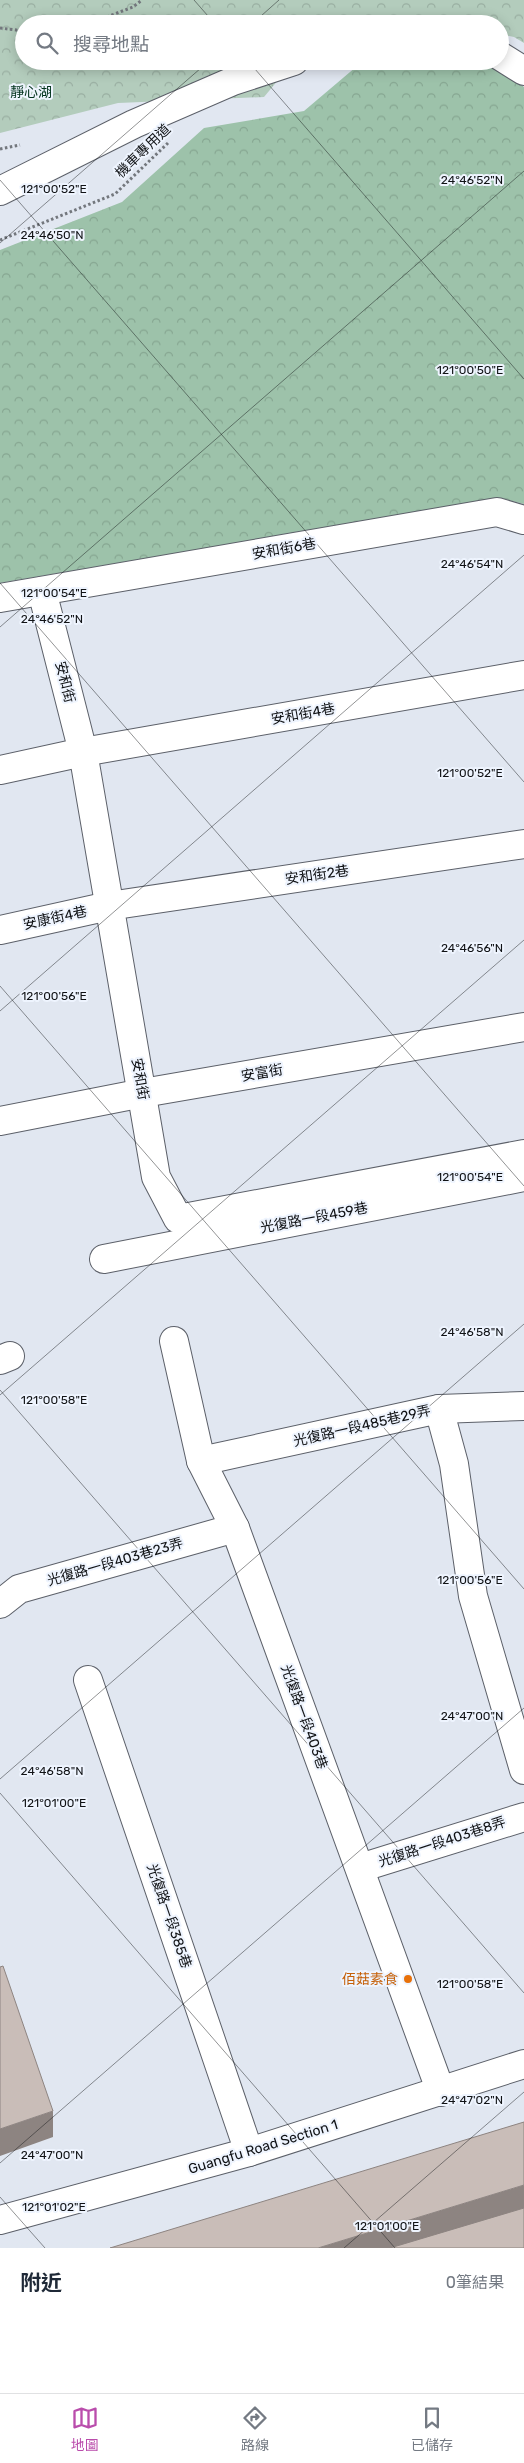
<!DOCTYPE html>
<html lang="zh-TW">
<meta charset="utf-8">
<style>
:root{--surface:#fff;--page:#f6f6f7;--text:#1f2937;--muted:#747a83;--line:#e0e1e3;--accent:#ba4dac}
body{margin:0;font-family:Rubik,"Noto Sans TC",sans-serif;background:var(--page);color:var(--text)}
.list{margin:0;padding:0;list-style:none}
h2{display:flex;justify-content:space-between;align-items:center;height:65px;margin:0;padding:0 20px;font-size:21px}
h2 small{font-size:16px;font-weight:400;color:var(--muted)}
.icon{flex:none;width:28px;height:28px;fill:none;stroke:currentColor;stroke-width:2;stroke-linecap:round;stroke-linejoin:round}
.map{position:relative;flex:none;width:524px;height:2248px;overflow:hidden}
.search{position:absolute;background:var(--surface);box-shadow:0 2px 12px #0003;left:15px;right:15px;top:15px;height:55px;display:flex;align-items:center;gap:12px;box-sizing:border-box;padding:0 18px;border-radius:28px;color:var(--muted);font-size:19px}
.sheet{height:145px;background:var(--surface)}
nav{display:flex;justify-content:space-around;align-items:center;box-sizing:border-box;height:70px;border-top:1px solid var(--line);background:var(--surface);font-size:14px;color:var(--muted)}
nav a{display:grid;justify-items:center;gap:2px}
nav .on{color:var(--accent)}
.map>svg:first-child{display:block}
</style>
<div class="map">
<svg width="524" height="2248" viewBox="0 0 524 2248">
<defs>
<pattern id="forest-crowns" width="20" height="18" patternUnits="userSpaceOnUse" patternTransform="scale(1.25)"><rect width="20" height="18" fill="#9dc2aa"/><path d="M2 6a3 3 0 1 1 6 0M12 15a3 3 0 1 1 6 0" fill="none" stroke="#86a691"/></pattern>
<pattern id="park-crowns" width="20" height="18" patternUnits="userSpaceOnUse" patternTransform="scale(1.25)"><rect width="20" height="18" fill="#b3ccbc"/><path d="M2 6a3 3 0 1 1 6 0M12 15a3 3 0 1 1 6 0" fill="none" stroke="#99aea1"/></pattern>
</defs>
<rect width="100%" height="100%" fill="#e1e7f1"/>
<path fill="url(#forest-crowns)" d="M363,61H478L499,68L524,87V504L500,498L0,583V250L122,202L204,128L304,111Z"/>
<path fill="url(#park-crowns)" d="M0,0H524V43L514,37L500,34V24H441L406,17L327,24H24V61H294L264,97L118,103L0,133Z"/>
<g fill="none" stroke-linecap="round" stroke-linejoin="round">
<g stroke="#5c6069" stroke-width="30">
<g id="minor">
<path d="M500,56L524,71"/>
<path d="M0,191L134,124L233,81L294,61"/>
<path d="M42,591L83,752L156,1177L178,1219L524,1154"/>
<path d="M0,598L497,512L524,520"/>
<path d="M0,770L83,752L524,675"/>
<path d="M0,930L109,906L524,844"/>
<path d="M0,1121L143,1093L524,1027"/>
<path d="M104,1259L524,1177"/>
<path d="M174,1341L201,1461L235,1528L441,2092"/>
<path d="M0,1360L10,1356"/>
<path d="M439,1409L454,1464L473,1596L524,1770"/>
<path d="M201,1461L439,1409L524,1406"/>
<path d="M0,1604L19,1589L235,1528"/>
<path d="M88,1680L249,2152"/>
<path d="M360,1868L524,1817"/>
</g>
</g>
<g stroke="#5c6069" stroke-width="30">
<path id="secondary" d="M0,2220L249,2152L524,2064"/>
</g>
<g stroke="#73777d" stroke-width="3" stroke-dasharray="2.5 2.5" stroke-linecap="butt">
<path d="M88,24L133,7L142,0"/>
<path d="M0,28L24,31"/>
<path d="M0,149L20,145"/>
<path d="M0,240L115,194L168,143"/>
</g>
<use href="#minor" stroke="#fff" stroke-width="28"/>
<use href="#secondary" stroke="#fff" stroke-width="28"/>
</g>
<g fill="#8d8481">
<path d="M53,2111V2137L0,2156V2129Z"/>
<path d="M524,2185V2209L394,2248H318Z"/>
</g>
<g fill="#c9bdb8" stroke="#8d8481">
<path d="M3,1966L53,2111L0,2129V1967Z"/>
<path d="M524,2122V2185L318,2248H110Z"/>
<path d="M524,2208V2248H390Z"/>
</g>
<path fill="none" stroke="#101215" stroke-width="1" stroke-opacity="0.45" d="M194,0L215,24M252,24L279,0M248,61L524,379M0,180L524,782M0,243L209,61M0,583L524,1186M0,627L524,171M0,986L524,1589M0,1011L524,555M0,1390L524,1993M0,1395L524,940M0,1779L524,1324M0,1793L395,2248M0,2163L524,1708M0,2197L45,2248M344,2248L524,2092"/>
<circle fill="#e8710a" stroke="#eef4fe" stroke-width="2" cx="408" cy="1979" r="5"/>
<g text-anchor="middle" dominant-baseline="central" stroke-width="4" stroke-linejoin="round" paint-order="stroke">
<g font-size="14" fill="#01321c" stroke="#eef4fe">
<text x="31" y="92">靜心湖</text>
</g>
<g font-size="14" fill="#101215" stroke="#eef4fe">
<text transform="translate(143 151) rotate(-44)">機車專用道</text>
<text transform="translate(284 549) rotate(-10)">安和街6巷</text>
<text transform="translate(65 682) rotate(76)">安和街</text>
<text transform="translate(303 714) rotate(-10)">安和街4巷</text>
<text transform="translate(317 875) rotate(-8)">安和街2巷</text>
<text transform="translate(55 918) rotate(-12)">安康街4巷</text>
<text transform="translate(262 1073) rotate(-10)">安富街</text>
<text transform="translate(140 1079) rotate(80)">安和街</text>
<text transform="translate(314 1218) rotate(-11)">光復路一段459巷</text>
<text transform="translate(362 1426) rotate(-13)">光復路一段485巷29弄</text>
<text transform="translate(115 1562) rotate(-16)">光復路一段403巷23弄</text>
<text transform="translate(304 1717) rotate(70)">光復路一段403巷</text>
<text transform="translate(442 1842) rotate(-18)">光復路一段403巷8弄</text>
<text transform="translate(169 1916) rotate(71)">光復路一段385巷</text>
<text transform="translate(263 2147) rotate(-17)">Guangfu Road Section 1</text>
</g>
<g font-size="14" fill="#c56008" stroke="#eef4fe" text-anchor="end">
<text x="398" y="1979">佰菇素食</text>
</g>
</g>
<g font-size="12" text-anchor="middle" fill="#101215" stroke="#eef4fe" stroke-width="4" stroke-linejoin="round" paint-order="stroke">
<text x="472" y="184">24°46'52"N</text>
<text x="54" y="193">121°00'52"E</text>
<text x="52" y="239">24°46'50"N</text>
<text x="470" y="374">121°00'50"E</text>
<text x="472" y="568">24°46'54"N</text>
<text x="54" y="597">121°00'54"E</text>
<text x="52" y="623">24°46'52"N</text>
<text x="470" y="777">121°00'52"E</text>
<text x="472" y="952">24°46'56"N</text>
<text x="54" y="1000">121°00'56"E</text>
<text x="470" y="1181">121°00'54"E</text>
<text x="472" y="1336">24°46'58"N</text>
<text x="54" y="1404">121°00'58"E</text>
<text x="470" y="1584">121°00'56"E</text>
<text x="472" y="1720">24°47'00"N</text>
<text x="52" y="1775">24°46'58"N</text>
<text x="54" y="1807">121°01'00"E</text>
<text x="470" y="1988">121°00'58"E</text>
<text x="472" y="2104">24°47'02"N</text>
<text x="52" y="2159">24°47'00"N</text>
<text x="54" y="2211">121°01'02"E</text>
<text x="387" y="2230">121°01'00"E</text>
</g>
</svg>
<div class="search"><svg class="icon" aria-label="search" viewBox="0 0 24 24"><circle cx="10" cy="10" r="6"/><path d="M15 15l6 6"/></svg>搜尋地點</div>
</div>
<section class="sheet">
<h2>附近<small>0筆結果</small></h2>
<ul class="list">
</ul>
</section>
<nav>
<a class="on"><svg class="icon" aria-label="map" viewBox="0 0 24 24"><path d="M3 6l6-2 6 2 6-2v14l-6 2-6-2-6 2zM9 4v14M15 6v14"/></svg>地圖</a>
<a><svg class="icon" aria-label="directions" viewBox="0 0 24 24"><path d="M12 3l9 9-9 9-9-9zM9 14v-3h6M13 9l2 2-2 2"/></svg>路線</a>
<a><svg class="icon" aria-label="saved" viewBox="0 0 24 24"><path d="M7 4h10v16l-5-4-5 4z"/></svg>已儲存</a>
</nav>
